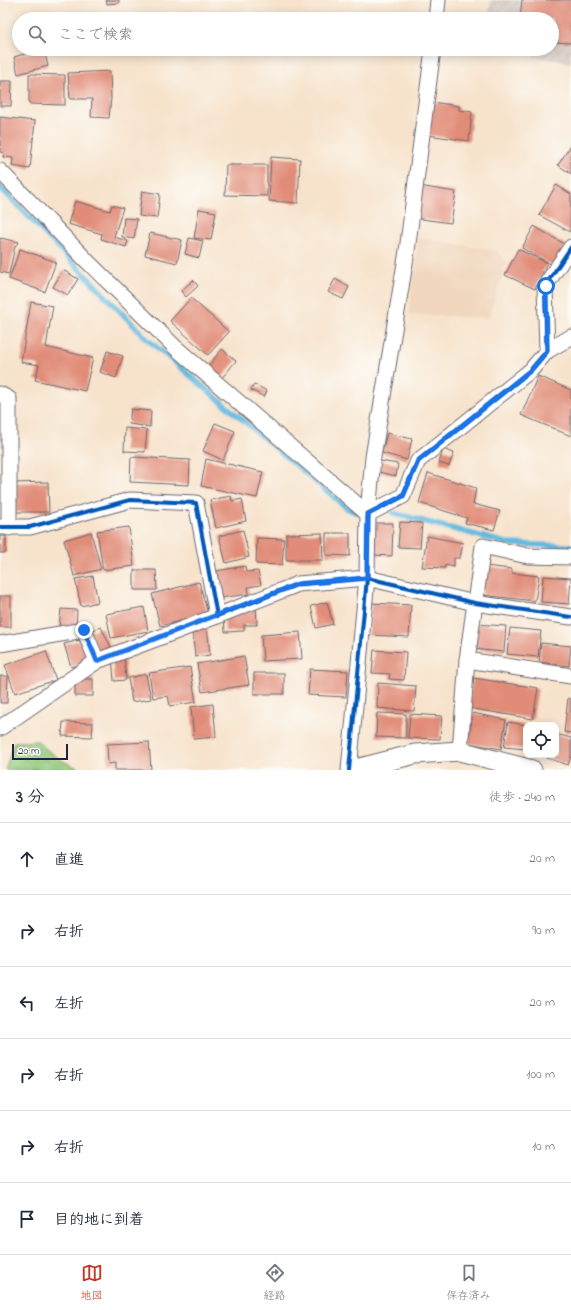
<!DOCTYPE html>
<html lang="ja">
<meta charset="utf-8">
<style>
:root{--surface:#fff;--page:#f2f2f3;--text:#1f2937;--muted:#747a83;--line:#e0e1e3;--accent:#c8321e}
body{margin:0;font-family:"Indie Flower","Klee One",sans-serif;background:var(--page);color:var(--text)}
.controls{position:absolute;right:12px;bottom:12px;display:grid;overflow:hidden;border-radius:8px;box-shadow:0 2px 10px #0003}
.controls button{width:36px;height:36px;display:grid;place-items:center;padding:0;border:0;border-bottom:1px solid var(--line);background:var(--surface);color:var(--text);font:20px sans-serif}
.scale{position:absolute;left:12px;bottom:10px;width:56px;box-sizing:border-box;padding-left:4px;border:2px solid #22223b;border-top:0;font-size:11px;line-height:14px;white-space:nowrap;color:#22223b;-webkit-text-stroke:3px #fdfcf7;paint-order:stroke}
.stop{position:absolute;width:12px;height:12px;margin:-9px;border:3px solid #1a73e8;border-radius:50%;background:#fff}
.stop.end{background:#1a73e8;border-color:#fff;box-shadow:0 1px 4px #0008}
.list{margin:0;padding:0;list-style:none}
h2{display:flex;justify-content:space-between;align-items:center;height:52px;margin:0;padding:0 16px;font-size:17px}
h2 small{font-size:13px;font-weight:400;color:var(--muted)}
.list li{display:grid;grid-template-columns:26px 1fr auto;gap:12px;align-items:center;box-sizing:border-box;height:72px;padding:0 16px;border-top:1px solid var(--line)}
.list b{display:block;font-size:15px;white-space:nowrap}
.list em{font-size:13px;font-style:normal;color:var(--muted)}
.icon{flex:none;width:22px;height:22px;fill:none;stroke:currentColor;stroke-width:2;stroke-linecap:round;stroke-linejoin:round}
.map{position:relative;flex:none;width:571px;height:770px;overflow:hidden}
.search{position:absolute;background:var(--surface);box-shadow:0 2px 10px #0003;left:12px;right:12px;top:12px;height:44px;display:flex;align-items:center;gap:10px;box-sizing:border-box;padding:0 14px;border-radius:22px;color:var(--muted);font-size:15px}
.sheet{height:484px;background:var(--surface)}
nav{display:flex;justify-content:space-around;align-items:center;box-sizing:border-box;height:56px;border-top:1px solid var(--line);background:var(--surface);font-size:11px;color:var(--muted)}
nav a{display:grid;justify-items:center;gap:2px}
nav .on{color:var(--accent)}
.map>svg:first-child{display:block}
</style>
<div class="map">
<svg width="571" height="770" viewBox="0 0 571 770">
<defs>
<pattern id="industrial-furrows" width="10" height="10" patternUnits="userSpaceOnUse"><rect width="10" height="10" fill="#cec2b9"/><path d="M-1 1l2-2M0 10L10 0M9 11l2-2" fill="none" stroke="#b1a6a0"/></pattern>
<pattern id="park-crowns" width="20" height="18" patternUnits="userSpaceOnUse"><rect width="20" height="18" fill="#90c779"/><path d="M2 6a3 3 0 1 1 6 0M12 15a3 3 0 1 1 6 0" fill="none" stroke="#75a164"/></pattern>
</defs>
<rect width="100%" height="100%" fill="#fdfcf7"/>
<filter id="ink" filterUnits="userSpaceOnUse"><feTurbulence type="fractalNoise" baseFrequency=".025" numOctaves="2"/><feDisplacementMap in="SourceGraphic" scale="8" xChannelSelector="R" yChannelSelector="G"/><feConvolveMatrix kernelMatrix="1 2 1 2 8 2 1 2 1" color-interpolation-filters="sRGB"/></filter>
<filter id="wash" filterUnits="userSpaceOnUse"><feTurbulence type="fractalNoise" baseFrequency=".012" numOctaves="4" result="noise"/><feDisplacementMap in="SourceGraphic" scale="16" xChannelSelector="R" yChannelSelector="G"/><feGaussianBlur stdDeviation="0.9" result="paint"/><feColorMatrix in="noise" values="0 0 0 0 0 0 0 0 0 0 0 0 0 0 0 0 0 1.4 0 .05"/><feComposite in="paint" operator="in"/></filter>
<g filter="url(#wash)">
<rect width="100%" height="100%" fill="#f7e3cc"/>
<path fill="#f0d6bc" d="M419,238L497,251L507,262L488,318L409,314Z"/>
<path fill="url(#industrial-furrows)" d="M491,0H571V63L494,49H552V19H488Z"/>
<path fill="url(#park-crowns)" stroke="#59745a" d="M38,741C51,755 66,764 84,770H5L14,742Z"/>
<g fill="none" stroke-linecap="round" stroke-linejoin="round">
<g stroke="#63bae0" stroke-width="5.5">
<path d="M0,187L147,339L348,509L358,513"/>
<path d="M393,513L510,544L571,546"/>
</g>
</g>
<g id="blocks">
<g fill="#e18c78">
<path d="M106,0H119V3L107,4Z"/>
<path d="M522,0H571V43L552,42V19H520Z"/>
<path d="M42,49H44L48,66L18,74L14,57Z"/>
<path d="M110,71L111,98L109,118L91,117L92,99H70L68,73Z"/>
<path d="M29,74L65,75V105L29,104Z"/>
<path d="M0,81H12L11,106H0Z"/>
<path d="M432,102L459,106V110L472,112L469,141L428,135Z"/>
<path d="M0,117L35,121L30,169L12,166L13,158L3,157L4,153L0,152Z"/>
<path d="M571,145V174L558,165Z"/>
<path d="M271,157L300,159L298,203L269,201Z"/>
<path d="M226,165H267V196L225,195Z"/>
<path d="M556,185L571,194L570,232L539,215Z"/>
<path d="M419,186L456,192L451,223L414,218Z"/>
<path d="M142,191L160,194L157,218L139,216Z"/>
<path d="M75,201L110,211L112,205L123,208L114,237L128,241L126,247L101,239L102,234L68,224Z"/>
<path d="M199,209L216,212L211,240L194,238Z"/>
<path d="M124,218L137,219L134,239L122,237Z"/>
<path d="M534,226L566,245L554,266L522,248Z"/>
<path d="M150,233L182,240L177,263L145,255Z"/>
<path d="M0,238L19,242L15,246L9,274L0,272Z"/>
<path d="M189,238L203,241L199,258L185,254Z"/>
<path d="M20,249L56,262L45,292L9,279Z"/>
<path d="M518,249L547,263L535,289L505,275Z"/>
<path d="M63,270L78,279L68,295L53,287Z"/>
<path d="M335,279L349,287L343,299L328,292Z"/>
<path d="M193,280L198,286L186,297L181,291Z"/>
<path d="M191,298L229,332L208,355L170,321Z"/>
<path d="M31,302L53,306L46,347L93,358L85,391L35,380L39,365L21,362Z"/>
<path d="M222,349L236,361L221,379L207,368Z"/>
<path d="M107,351L123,356L116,378L100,372Z"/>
<path d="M538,376L571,390V436L521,415Z"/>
<path d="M254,384L267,391L264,397L251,390Z"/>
<path d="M131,409L151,411L150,427L129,424Z"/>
<path d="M215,423L235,431L223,460L203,451Z"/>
<path d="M125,428L147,430L145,452L124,451Z"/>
<path d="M387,433L412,439L407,460L382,453Z"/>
<path d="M443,449L454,453L449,466L439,463Z"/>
<path d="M131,457L190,460L189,485L130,482Z"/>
<path d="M206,459L263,472L257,498L201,486Z"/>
<path d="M380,461L398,464L396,476L378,472Z"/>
<path d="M428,473L476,488L473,504L500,511L494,530L465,523L467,518L419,503Z"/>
<path d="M48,482L49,512H15L14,483Z"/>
<path d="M231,496L232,501L242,499L246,521L216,528L210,500Z"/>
<path d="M400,522L422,523L420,548L398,547Z"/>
<path d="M374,523H393L392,556L374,555Z"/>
<path d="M129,527L134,566L103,570L97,531Z"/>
<path d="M243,530L249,557L226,563L219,536Z"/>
<path d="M91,532L101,569L74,576L64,540Z"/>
<path d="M322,533L323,560H286V534Z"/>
<path d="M326,533H350V556L326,555Z"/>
<rect x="0" y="536" width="6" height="17"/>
<path d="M427,536L463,543L460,558H454V567L445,565V568L422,567Z"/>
<path d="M257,538L284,539L282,565L256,564Z"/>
<path d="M245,566L246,572L258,571L261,585L248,587L249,594L220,598L216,571Z"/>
<path d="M485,566L512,569V573L539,576L535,601L482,595Z"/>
<path d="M134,570H156L157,590H134Z"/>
<path d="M93,576L98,602L81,606L75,579Z"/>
<path d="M543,576L571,578L569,604L541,602Z"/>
<path d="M199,582L208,614L160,626L152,594Z"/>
<rect x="0" y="596" width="11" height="31"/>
<path d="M327,602L333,624L316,628L311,606Z"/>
<path d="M371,603L411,605L409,637L369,635Z"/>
<path d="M256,606L257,625H244V631L225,632L224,615Z"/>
<path d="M144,607L148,631L111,638L106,614Z"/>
<path d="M61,609L77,610L76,628L59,627Z"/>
<path d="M475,624L506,626L504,652L472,649Z"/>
<path d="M207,626L210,655L195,657L192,627Z"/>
<path d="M101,627L111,647L99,653L89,632Z"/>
<path d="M510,628L541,631L538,657L507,654Z"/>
<path d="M300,632L302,659L263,661L261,635Z"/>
<path d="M84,639L90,662L71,667L64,644Z"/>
<path d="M541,643L571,646L569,666L539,662Z"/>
<path d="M374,650L406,652L404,680L389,679L390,674L372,673Z"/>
<path d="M46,651L56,680L15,693L5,665Z"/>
<path d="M124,655L126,680L114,681L112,656Z"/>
<path d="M244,656L249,685L202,692L197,664Z"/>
<path d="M190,667L196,702L170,706L168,696L153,698L149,673Z"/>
<path d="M310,669L348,671L346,697L308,695Z"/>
<rect x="254" y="673" width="30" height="21"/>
<path d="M146,674L151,699L132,702L128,678Z"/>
<path d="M0,676H8L7,703H0Z"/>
<path d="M473,678L538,688L533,719L468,708Z"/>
<rect x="75" y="679" width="18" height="17"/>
<path d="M378,683L416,686L414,711L377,708Z"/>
<path d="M568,698L571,699V733L564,732Z"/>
<path d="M213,704L216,737L194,739L191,707Z"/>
<path d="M377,713L406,714V738L376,737Z"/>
<path d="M473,713L506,720L501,749L468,743Z"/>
<path d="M410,714L442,716L440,739L408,738Z"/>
<path d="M63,722L93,723L92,737L62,736Z"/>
<path d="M508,722L526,725V749L504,747Z"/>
<path d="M556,734L571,738V756L568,765L547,758L548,755H556Z"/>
<path d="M149,742L151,770H115V763L108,764L107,744Z"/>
</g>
</g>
</g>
<g filter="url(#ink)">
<use href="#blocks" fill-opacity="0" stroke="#6d666e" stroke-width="1"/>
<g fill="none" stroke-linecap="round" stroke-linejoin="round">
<g stroke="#6d666e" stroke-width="17">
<g id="minor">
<path d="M436,19L438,0"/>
<path d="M0,171L88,262L176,348L368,514"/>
<path d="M547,351L571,337"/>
<path d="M0,394L9,399V528"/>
<path d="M368,514L373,457L407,251L433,49"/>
<path d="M0,527H30L130,500L196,503L217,616L298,584L367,578L475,603L571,617"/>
<path d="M0,644L84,630L97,661"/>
<path d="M467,660L571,676"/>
<path d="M0,728L97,661L217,616"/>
<path d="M460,751L467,660L483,546L528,556L571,557"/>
<path d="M349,770L367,578L368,514L403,496L418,461L531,370L547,351L545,286L571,247"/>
</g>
</g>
<g stroke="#6d666e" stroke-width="21">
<path id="tertiary" d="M352,770L415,754L460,751L532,770"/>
</g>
<use href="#minor" stroke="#fff" stroke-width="15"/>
<use href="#tertiary" stroke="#fff" stroke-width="19"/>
<g stroke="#fdfcf7" stroke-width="6">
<g id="cycleway">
<path d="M0,527H30L130,500L196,503L217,616L298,584L367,578L475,603L571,617"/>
<path d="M349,770L367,578L368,514L403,496L418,461L531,370L547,351L545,286L571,247"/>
</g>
</g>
<use href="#cycleway" stroke="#0057b8" stroke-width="4"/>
</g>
</g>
<g fill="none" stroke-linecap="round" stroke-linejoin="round" filter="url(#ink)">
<path stroke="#1a73e8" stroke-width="5" d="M84,630L97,661L298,584L367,578L368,514L403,496L418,461L531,370L547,351L546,286"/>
</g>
</svg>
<div class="controls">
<button><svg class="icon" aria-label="locate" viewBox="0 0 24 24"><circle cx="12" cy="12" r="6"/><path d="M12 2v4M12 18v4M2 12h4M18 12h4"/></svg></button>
</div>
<div class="scale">20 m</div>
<div class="stop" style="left:546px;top:286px"></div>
<div class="stop end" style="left:84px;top:630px"></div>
<div class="search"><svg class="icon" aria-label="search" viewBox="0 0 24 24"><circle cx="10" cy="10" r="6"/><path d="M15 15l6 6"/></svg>ここで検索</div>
</div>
<section class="sheet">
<h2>3 分<small>徒歩 · 240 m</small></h2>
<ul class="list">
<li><svg class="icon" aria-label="ahead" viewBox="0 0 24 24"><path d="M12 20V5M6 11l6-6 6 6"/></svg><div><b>直進</b></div><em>20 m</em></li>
<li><svg class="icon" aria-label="right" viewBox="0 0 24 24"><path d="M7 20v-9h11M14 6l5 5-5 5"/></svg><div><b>右折</b></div><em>90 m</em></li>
<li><svg class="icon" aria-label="left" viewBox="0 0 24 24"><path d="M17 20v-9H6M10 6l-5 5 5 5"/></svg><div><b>左折</b></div><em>20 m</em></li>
<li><svg class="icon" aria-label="right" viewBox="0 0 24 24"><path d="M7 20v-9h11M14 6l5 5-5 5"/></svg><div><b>右折</b></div><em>100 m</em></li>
<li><svg class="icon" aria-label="right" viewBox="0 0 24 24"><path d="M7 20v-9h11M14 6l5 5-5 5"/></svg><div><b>右折</b></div><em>10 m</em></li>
<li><svg class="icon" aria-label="arrive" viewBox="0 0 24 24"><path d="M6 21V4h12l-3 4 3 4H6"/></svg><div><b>目的地に到着</b></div></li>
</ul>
</section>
<nav>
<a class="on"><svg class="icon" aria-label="map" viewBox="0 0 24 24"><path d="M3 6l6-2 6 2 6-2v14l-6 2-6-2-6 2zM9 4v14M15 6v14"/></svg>地図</a>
<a><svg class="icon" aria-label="directions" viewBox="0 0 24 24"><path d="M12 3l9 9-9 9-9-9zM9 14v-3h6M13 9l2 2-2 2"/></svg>経路</a>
<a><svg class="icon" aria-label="saved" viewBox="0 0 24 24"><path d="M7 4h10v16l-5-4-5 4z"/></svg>保存済み</a>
</nav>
